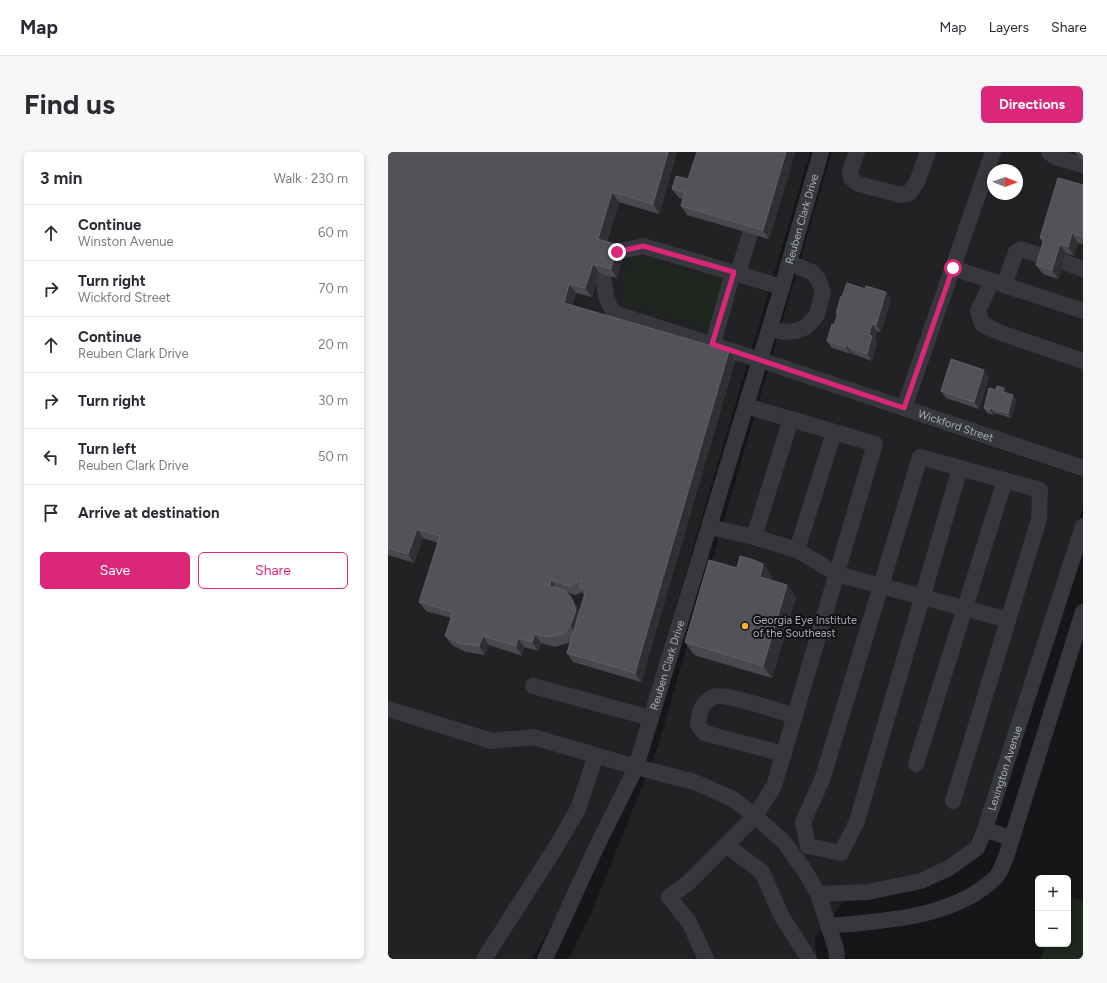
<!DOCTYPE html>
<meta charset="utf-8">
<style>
:root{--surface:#fff;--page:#f7f7f7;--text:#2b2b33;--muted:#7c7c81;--line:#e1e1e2;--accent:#db2777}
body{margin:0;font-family:Figtree,sans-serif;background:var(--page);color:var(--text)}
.controls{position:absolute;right:12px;bottom:12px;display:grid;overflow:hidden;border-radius:6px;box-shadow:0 2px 6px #0003}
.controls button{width:36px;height:36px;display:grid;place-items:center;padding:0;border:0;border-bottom:1px solid var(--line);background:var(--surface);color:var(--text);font:20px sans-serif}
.compass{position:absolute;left:599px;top:12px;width:36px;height:36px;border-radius:50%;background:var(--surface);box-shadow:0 2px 6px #0003;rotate:91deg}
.stop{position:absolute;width:12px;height:12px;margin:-9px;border:3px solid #db2777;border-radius:50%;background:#fff}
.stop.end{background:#db2777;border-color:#fff;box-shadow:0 1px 4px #0008}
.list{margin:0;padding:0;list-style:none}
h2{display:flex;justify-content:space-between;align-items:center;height:52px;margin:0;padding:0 16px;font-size:17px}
h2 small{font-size:13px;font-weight:400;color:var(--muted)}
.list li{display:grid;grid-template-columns:26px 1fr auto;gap:12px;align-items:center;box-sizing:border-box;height:56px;padding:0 16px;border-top:1px solid var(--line)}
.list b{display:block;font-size:15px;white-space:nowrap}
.list p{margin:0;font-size:13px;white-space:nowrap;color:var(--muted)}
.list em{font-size:13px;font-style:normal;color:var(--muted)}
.actions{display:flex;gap:8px;padding:12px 16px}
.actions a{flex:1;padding:9px 0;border:1px solid var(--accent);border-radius:6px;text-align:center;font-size:14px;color:var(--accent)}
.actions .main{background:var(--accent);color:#fff}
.icon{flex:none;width:22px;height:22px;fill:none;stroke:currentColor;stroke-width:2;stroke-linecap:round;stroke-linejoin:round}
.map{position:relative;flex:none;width:695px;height:807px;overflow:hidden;border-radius:6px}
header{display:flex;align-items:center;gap:24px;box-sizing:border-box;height:56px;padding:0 20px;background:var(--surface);border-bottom:1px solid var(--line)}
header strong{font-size:19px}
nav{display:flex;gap:22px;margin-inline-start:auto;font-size:14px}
.intro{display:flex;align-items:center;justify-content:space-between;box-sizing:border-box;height:96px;padding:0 24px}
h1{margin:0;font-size:28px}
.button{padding:10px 18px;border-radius:6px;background:var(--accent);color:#fff;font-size:14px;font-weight:700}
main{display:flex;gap:24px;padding:0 24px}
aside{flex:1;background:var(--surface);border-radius:6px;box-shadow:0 2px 6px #0003}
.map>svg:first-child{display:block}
</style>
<header>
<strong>Map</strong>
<nav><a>Map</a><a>Layers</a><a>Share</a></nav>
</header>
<div class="intro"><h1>Find us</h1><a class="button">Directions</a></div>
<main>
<aside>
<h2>3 min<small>Walk · 230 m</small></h2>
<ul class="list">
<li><svg class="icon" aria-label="ahead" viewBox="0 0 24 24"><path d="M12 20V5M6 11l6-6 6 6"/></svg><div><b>Continue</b><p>Winston Avenue</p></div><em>60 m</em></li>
<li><svg class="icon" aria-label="right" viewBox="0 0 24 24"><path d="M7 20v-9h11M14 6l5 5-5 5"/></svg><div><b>Turn right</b><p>Wickford Street</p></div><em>70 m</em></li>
<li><svg class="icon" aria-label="ahead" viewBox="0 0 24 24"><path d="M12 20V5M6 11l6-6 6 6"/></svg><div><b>Continue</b><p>Reuben Clark Drive</p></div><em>20 m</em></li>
<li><svg class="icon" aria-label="right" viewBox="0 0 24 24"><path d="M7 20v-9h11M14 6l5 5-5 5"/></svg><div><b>Turn right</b></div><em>30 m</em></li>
<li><svg class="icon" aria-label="left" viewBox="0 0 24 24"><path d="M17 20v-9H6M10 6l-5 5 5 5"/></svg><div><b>Turn left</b><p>Reuben Clark Drive</p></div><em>50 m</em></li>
<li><svg class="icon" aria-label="arrive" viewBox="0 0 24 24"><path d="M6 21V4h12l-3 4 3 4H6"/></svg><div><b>Arrive at destination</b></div></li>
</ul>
<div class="actions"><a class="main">Save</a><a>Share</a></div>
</aside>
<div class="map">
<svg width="695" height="807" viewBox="0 0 695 807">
<rect width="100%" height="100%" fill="#161618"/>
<g fill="#222225" fill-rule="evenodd">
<path d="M0,0H422L311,375L248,594L183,738L144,807H0Z"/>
<path d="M444,0H695V355L612,623L581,692L543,725L467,736L427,786L428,807H181L204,759L268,600ZM605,18H629V42H605Z"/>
</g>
<g fill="#1e261f">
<path d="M249,103L337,131L321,176L234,149L236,125L246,104Z"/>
<path d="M680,744L695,749V807H653L657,792H680Z"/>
</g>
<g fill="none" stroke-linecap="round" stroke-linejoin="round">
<g stroke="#37383d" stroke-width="16">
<path d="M469,0L462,19L463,26L470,32L513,43L521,41L529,30L540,0"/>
<path d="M661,0L667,5L695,13"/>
<path d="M229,100L255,94L394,135"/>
<path d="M676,110L695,117"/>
<path d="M565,116L695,159"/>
<path d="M350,121L362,82"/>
<path id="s1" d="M215,122L218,145L226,161L372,208L695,316"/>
<path d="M604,129L590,159L594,172L613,181L695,209"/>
<path d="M616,133L628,100L633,97L660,106"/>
<path d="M382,177L396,180L408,179L418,175L429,163L435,140L430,127L424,120L401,111"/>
<path d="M325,192L345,120"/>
<path d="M516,256L605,0"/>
<path d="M321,375L366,385L409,398L449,422L620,468"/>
<path d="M366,385L403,267"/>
<path d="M409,398L446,280"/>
<path d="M145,534L263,566"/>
<path d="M0,557L104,589L145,585L248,615L307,630L345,647L367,664L396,690L417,719L430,742L448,797L449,807"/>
<path d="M396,602L316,581L310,573C311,561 313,551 325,545C336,540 393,560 407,564"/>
<path d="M528,612L617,328"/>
<path d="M565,649L651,367L652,338L532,305L434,628L415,670L420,694L453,701L469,669L572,316"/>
<path d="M597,677L624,687"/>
<path d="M338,693L374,720L394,765L421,807"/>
<path id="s2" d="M430,742L480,740L533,729L561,716L589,696L597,677L695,374"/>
<path d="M440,774C496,769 567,766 608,725C613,720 615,711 618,705L695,460"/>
<path d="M96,807L168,695L190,657L208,603"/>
<path id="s3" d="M157,807L207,698L248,615L394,135L433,0"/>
<path d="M318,807L301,770L281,745L300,731L367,664L386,634L487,292L358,254"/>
</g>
</g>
<g fill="#47494d" fill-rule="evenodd">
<path d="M0,0H289L271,62L231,50L219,90L230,93L236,102L229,126L211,121L204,145L188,141L184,154L347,209L253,530L185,510L179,501L182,490L177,492L167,495L153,491L150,499L136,495L134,504L101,493L97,503L78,500L64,493L57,484L63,466L38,459L31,450L50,391L35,386L26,411L0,403ZM194,440L196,443L191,460L189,454L183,445L179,441L188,443Z"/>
<path d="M407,0L381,87L299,63L293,54L295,47L291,46L284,37L300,27Z"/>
<path d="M687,0H695V10L694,9Z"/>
<path d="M695,33V92L690,91L686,104L678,101L670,127L655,122L648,113L655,91L652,86Z"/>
<path d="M477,137L498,140L503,147L493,180L489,179L487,187L489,191L484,209L465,202L463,200V202L444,196L439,189L446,173L449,163L448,161L454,145Z"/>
<path d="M601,225L591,257L558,246L553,239Z"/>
<path d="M616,236L619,241L625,243L628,248L623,266L606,261V263L599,261L596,256L608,238Z"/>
<path d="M375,412L384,425L383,428L399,433L408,445L384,526L306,503L297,490L349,416Z"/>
</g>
<g fill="#2f3033">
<path d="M280,0H289L271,62L265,52Z"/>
<path d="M398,0H407L381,87L375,78Z"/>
<path d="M224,40L231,50L217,96L210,87Z"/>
<path d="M684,81L690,91L686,104L680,95Z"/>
<path d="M672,92L678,101L670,127L664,118Z"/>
<path d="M230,93L236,102L229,126L223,117Z"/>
<path d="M205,112L211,121L204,145L197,136Z"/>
<path d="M181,132L188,141L182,160L176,151Z"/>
<path d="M498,140L503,147L493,180L488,173Z"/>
<path d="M484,172L489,179L487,187L489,191L484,209L479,202L481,183Z"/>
<path d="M459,192L462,196L460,195L463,200V202L458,195Z"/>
<path d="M341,199L347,209L253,530L247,521Z"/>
<path d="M596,218L601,225L591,257L586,250Z"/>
<path d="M616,236L619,241L618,245L615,240Z"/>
<path d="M625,243L628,248L623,266L620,261Z"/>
<path d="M603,256L606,261V263L602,258Z"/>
<path d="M29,377L35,386L26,411L20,402Z"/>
<path d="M375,412L384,425L381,437L372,425Z"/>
<path d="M163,428L170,438L162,434Z"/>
<path d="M399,433L408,445L384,526L375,514Z"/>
<path d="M183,445L189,454L194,467L189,483L182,474Z"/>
<path d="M147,482L153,491L150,499L144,490Z"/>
<path d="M95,484L101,493L97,503L91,494Z"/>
<path d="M130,486L136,495L134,504L128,494Z"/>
</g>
<g fill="#525359" stroke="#5f6168">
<path d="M0,0H280L265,52L224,40L210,87L230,93L223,117L205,112L197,136L181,132L176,151L341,199L247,521L179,501L198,438L191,436L194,428L181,434L163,428L162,434L176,438L183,445L188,458L182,474L176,481L171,483L161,485L147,482L144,490L130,486L128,494L95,484L91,494L82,493L71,491L57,484L65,460L31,450L52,384L29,377L20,402L0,396Z"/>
<path d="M309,0H398L375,78L293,54L297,40L284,37L288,24L300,27Z"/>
<path d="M687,0H695V2Z"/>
<path d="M670,26L695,33V41L694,44L695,45V85L684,81L680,95L672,92L664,118L648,113L656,87L652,86Z"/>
<path d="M459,131L477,137L478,134L498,140L488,173L484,172L481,183L484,184L479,202L460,195L461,192H459L458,195L439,189L444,172L446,173L450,161H448L453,144L454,145Z"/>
<path d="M563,207L596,218L586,250L553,239Z"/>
<path d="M609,234L616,236L615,240L625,243L620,261L603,256L602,258L596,256L601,236L608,238Z"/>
<path d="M352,404L366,408L375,412L372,425L399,433L375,514L297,490L321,408L349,416Z"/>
</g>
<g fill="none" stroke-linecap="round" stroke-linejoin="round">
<path stroke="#db2777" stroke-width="5" d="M229,100L255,94L346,120L324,192L516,256L565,116"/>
</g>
<circle fill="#f2b134" stroke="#111113" stroke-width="1.5" cx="357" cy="474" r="4"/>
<g text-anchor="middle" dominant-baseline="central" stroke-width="4" stroke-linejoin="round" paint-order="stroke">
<g font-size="11" fill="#a8adb8" stroke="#111113">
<text stroke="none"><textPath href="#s3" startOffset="785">Reuben Clark Drive</textPath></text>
<text stroke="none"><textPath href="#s1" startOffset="401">Wickford Street</textPath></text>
<text stroke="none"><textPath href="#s3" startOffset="319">Reuben Clark Drive</textPath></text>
<text stroke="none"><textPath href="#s2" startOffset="254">Lexington Avenue</textPath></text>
</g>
<g font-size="11" fill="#a8adb8" stroke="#111113" text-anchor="start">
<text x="365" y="468">Georgia Eye Institute<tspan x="365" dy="13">of the Southeast</tspan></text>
</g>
</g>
</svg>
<div class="controls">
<button>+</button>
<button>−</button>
</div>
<svg class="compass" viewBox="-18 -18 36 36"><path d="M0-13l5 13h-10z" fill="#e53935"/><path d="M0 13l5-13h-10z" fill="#7c7c81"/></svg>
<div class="stop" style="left:565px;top:116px"></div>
<div class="stop end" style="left:229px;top:100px"></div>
</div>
</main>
